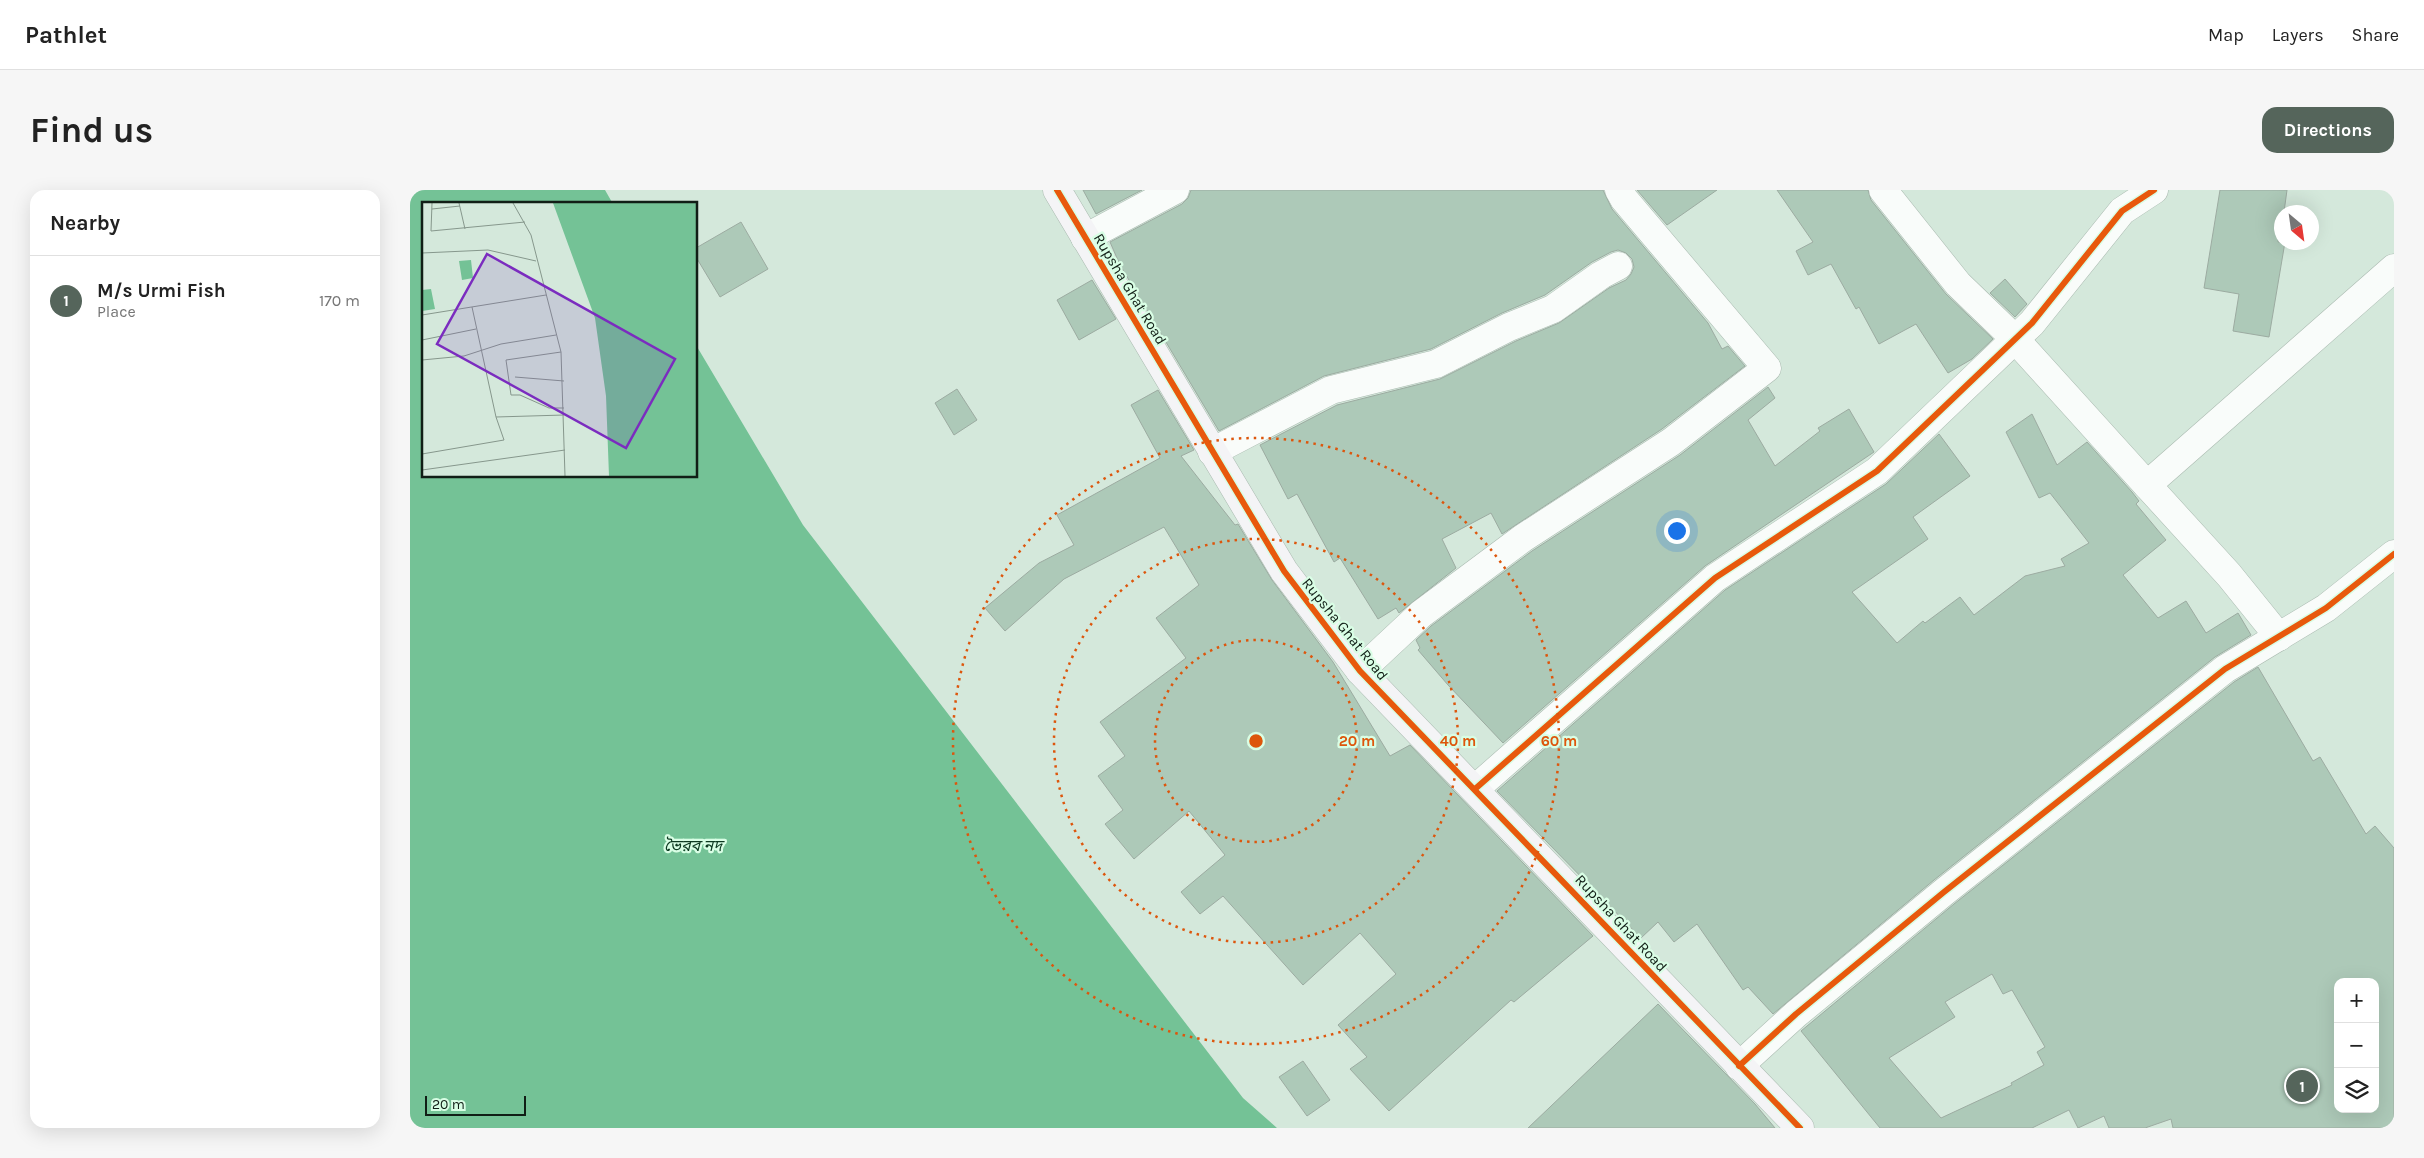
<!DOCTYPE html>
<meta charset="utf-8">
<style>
:root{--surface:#fff;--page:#f6f6f6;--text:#222;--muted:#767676;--line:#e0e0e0;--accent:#55655b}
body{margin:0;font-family:Karla,"Noto Sans Bengali",sans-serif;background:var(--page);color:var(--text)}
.controls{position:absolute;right:15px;bottom:15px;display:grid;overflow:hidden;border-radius:10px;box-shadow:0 5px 20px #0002}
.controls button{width:45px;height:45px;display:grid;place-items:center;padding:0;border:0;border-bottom:1px solid var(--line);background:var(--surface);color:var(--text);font:25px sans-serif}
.compass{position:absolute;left:1864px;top:15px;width:45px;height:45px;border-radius:50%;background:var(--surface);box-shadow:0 5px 20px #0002;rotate:151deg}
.scale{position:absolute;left:15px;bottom:12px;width:101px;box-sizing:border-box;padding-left:5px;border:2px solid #111e16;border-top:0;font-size:14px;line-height:18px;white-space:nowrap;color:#111e16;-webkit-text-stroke:4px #d9fee5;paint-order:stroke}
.you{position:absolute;left:1266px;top:340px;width:18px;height:18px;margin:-12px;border:4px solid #fff;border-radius:50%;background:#1a73e8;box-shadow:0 0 0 8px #1a73e833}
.badge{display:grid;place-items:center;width:32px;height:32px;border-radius:50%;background:var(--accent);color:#fff;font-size:16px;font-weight:700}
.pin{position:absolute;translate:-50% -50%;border:2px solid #fff;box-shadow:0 1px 5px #0006}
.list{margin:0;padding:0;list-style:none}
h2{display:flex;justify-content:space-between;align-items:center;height:65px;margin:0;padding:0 20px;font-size:21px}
h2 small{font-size:16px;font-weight:400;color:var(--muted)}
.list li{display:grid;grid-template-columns:32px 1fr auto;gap:15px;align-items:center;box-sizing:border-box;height:90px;padding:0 20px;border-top:1px solid var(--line)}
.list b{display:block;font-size:19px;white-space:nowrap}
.list p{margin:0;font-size:16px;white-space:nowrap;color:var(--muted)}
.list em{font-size:16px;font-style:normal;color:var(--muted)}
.icon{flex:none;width:28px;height:28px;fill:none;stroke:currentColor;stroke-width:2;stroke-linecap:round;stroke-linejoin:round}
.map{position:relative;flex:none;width:1984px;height:938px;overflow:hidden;border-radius:15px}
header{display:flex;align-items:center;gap:30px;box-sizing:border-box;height:70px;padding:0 25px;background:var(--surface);border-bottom:1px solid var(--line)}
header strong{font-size:24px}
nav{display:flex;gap:28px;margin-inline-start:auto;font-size:18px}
.intro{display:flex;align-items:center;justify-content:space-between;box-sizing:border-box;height:120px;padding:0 30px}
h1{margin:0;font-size:35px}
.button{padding:12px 22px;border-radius:15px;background:var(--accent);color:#fff;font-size:18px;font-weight:700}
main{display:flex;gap:30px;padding:0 30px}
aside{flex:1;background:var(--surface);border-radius:15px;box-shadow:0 5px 20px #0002}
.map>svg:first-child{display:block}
</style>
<header>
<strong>Pathlet</strong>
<nav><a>Map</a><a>Layers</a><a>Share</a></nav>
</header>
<div class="intro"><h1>Find us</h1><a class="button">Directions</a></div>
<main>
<aside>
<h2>Nearby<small></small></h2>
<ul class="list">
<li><span class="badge">1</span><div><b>M/s Urmi Fish</b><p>Place</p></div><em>170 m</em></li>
</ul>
</aside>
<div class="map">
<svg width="1984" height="938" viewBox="0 0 1984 938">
<rect width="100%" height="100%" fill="#d4e8db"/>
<path fill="#74c296" d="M0,0H195L203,14H14V286H286V155L393,335L833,908L867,938H0Z"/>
<g fill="#adc9b8" stroke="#9caba1" fill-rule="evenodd">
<path d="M673,0H732L686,24Z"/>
<path d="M781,0H1193L1202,19L1298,133L1312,159L1318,156L1335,176L1252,239L1092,344L1081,323L1032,349L1046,378L989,423L986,418L968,429L930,368L924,372L887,304L878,309L850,255L927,215L1030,189L1106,151L1149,133L1199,98L1216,90L1221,84L1224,77L1222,69L1216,63L1208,60L1201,62L1182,72L1135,105L1092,123L1021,159L914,186L809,241L710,75L700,52L772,14L778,8Z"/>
<path d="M1227,0H1307L1257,35Z"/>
<path d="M1367,0H1458L1461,10L1536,104L1583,149L1562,169L1538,183L1506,134L1469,154L1449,117L1446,119L1421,74L1398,85L1386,61L1403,52Z"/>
<path d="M1810,0H1877L1874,22H1872L1868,52H1875L1859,147L1823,141L1829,104L1794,98Z"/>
<path d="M331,32L358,79L310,107L286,67V58Z"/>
<path d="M1595,89L1617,114L1605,127L1580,103Z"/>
<path d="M682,90L706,129L669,150L647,110Z"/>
<path d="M1358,197L1365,208L1338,230L1365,276L1410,241L1408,238L1439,219L1464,262L1295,376L1093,553L1038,495L1008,460L1010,458L1006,450L1021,436L1122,361L1270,265Z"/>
<path d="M547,199L567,230L544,245L525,213Z"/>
<path d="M748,200L784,260L771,266L825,335L828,334L862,390L923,472L980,566L1000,555L1183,746L1104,812L1101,810L979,921L940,879L957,867L928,835L986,784L950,743L893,795L813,706L790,724L771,702L815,665L779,621L724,669L695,634L713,620L688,586L715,566L690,532L776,468L746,428L789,395L754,337L654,389L595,441L575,418L629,373L664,355L647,325L750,268L721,215Z"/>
<path d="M1622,224L1647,275L1677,252L1722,302L1729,311L1726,314L1756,350L1713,385L1748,428L1776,411L1796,443L1828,423L1841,445L1805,467L1524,690L1363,824L1338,797L1333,800L1287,734L1264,752L1248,732L1231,748L1087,601L1315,400L1476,294L1529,244L1560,286L1503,327L1518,349L1442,402L1487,453L1513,431L1515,433L1550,407L1564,425L1615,386L1655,376L1651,369L1679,353L1640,303L1629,308L1596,242Z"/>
<path d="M1848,477L1903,571L1910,567L1956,644L1965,636L1984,658V938H1763L1761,929L1735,938H1699L1694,926L1668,938L1659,920L1622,938H1470L1391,841L1544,714L1824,492ZM1582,784L1593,804L1602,800L1635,857L1627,862L1634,875L1601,893L1602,895L1531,928L1479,868L1545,827L1535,812ZM1928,792H1965V919H1928Z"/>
<path d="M1248,814L1345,914L1365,938H1118Z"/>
<path d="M893,871L920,910L897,926L869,887Z"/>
</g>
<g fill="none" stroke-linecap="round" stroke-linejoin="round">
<g stroke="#aabab0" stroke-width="29">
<g id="street">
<path d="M1473,0L1548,94L1605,149L1737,295L1819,385L1869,447"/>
<path d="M675,48L765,0"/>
<path d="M802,262L921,200L1026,174L1099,137L1143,119L1191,85L1208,76"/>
<path d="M1737,295L1984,78"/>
<path d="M950,481L1011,424L1113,348L1261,252L1357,178L1214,9L1209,0"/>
<path d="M1065,599L1305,388L1467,281L1622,133L1712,21L1744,0"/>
<path d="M1329,876L1386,824L1534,702L1815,479L1916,418L1984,364"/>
</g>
</g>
<g stroke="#aabab0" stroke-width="29">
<path id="secondary" d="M647,0L874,381L950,481L1390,938"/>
</g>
<use href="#street" stroke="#f9fcfa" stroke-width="28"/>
<use href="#secondary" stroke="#f4f4f6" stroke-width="28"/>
<g stroke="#d9fee5" stroke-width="9">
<g id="cycleway">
<path d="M647,0L874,381L950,481L1390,938"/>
<path d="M1065,599L1305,388L1467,281L1622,133L1712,21L1744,0"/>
<path d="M1329,876L1386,824L1534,702L1815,479L1916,418L1984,364"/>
</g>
</g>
<use href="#cycleway" stroke="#e8590c" stroke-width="6"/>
</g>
<g fill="none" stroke="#dd560c" stroke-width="2.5" stroke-dasharray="2.5 5">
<circle cx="846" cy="551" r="101"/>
<circle cx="846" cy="551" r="202"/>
<circle cx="846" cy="551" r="303"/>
</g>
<g text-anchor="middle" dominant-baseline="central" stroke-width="4.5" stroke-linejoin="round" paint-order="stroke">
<g font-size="15" fill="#111e16" stroke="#d9fee5">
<text transform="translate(720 99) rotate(59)">Rupsha Ghat Road</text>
<text transform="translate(935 439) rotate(51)">Rupsha Ghat Road</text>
<text transform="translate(1211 733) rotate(47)">Rupsha Ghat Road</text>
</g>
<g font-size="16" font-style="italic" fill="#0d3921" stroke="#d9fee5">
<text x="283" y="655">ভৈরব নদ</text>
</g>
</g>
<g transform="translate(12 12)">
<rect width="275" height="275" fill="#d4e8db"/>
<path d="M131,1H275V274H187L184,194L173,116ZM49,58L51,76L40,78L37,59ZM9,87L13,107L0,109V88Z" fill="#74c296"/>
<path fill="none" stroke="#86978c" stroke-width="1" d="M10,1L9,29L103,20M37,1L43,27M91,1L109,33L139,150L143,274M10,7L38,4M0,51L66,48L114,59M50,105L74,215L142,213M0,113L124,93M0,138L54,127M139,150L84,158L89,193H98L127,206H142M0,158L42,154L79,142L134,133M93,175L142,179M0,252L82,238L74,215M0,268L143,248"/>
<path fill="#7b2cbf" fill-opacity="0.15" stroke="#7b2cbf" stroke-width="2.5" d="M65,52L253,157L204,246L15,142Z"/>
<rect width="275" height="275" fill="none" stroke="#111e16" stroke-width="2.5"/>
</g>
<circle cx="846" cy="551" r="8" fill="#dd560c" stroke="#d9fee5" stroke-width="2.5"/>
<g font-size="15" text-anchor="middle" font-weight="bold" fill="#dd560c" stroke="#d9fee5" stroke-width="4.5" stroke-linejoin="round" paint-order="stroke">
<text x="947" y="556">20 m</text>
<text x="1048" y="556">40 m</text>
<text x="1149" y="556">60 m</text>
</g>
</svg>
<div class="controls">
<button>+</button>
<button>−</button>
<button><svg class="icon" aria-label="layers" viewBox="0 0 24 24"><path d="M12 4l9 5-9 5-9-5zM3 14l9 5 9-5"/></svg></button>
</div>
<svg class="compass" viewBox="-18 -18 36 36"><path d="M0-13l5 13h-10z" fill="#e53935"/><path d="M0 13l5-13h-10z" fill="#767676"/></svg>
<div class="scale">20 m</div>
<div class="you"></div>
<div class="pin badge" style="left:1892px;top:896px">1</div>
</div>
</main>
